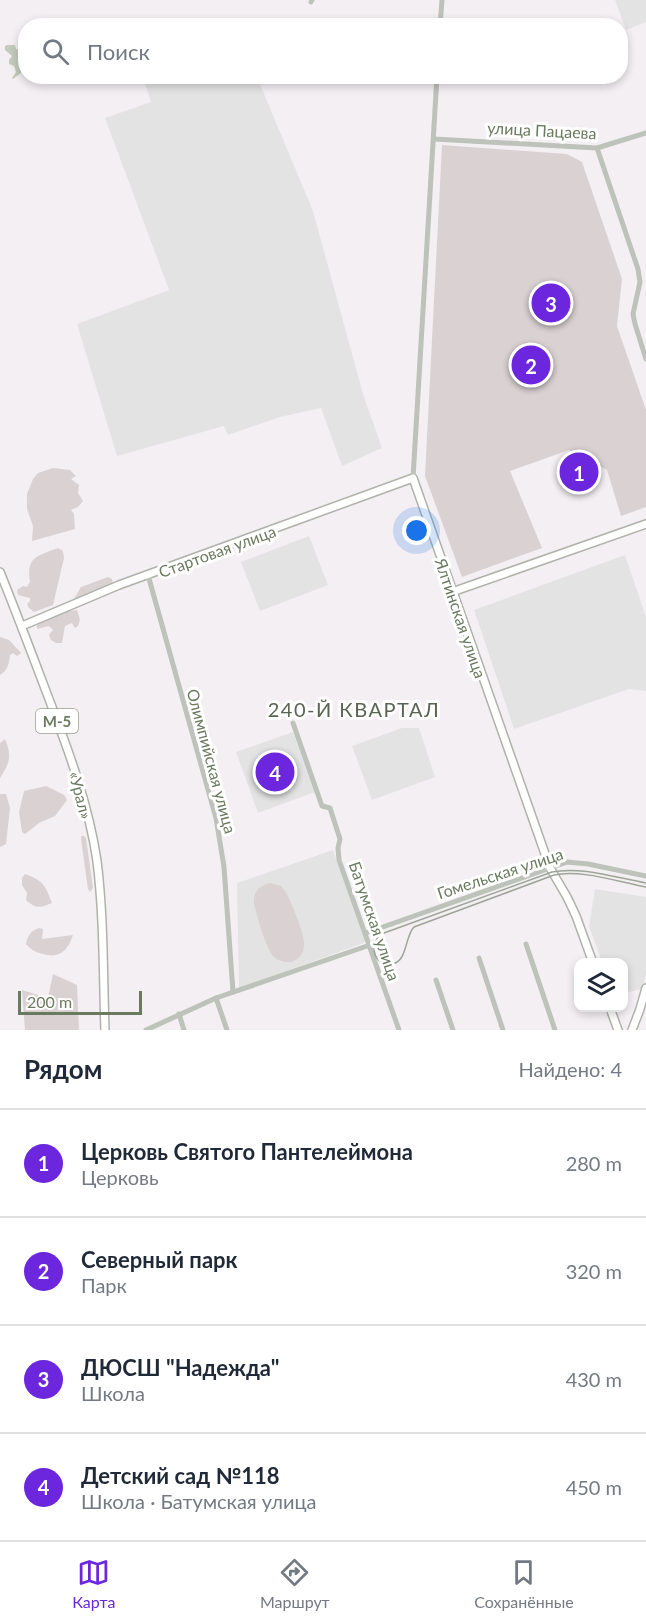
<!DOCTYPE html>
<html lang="ru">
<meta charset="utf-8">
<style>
:root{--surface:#fff;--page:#f2f2f3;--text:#1f2937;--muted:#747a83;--line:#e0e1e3;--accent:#6c26dd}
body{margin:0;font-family:Lato,sans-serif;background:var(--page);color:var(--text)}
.controls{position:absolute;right:18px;bottom:18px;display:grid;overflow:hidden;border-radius:12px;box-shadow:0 3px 9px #0003}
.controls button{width:54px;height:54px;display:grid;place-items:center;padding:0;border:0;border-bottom:2px solid var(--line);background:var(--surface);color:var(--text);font:30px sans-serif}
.scale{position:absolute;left:18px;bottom:15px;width:124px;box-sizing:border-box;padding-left:6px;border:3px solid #6a7a5f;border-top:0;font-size:16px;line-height:21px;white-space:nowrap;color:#6a7a5f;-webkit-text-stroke:4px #fff;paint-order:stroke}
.you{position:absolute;left:417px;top:531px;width:21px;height:21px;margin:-15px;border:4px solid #fff;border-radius:50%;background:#1a73e8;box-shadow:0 0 0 9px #1a73e833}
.badge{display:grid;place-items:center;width:39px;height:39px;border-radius:50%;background:var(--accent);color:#fff;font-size:20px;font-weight:700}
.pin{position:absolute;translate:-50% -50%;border:3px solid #fff;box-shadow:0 2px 6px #0006}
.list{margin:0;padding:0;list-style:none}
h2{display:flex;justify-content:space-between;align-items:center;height:78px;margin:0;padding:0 24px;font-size:26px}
h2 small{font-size:20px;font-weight:400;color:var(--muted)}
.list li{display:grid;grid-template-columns:39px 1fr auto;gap:18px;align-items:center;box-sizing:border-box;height:108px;padding:0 24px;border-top:2px solid var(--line)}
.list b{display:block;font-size:22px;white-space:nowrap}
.list p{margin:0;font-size:20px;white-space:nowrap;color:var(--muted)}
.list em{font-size:20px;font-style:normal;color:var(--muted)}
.icon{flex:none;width:33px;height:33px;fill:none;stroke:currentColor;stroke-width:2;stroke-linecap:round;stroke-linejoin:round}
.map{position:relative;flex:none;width:646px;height:1030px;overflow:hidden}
.search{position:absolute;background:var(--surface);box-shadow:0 3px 9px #0003;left:18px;right:18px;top:18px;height:66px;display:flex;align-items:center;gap:15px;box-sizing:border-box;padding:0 21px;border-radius:24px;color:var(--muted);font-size:22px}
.sheet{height:510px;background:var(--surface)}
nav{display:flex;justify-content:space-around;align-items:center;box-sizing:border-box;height:84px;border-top:2px solid var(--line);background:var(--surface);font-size:16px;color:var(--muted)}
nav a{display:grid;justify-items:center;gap:3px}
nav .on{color:var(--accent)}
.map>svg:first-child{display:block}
</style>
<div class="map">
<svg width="646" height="1030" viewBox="0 0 646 1030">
<rect width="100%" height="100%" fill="#f4eff3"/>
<g fill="#e4e3e4">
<path d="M615,0H646V22L626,30Z"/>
<path d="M143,77H257L313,211L363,394L382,448L342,466L321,408L280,417L228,435L224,426L117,456L77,324L169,290L105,118L151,102Z"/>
<path d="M309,536L328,585L260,611L241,562Z"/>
<path d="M625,555L646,617V691L629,689L514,729L474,610Z"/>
<path d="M402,728H419L435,777L372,800L352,746Z"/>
<path d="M293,732L315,792L258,813L236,752Z"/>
<path d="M333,850L365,940L364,943L239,988L237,883Z"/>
<path d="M595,889L646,897V972L643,989L624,993V963L602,962L589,926Z"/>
</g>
<g fill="#dad1d3">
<path d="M442,145L567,154L582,162L622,279L617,326L646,410V507L621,516L607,470L569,450L510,471L542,548L462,577L425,476Z"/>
<path d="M53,468L70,470L76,476L71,479L79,485L78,493L83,501L78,507L71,510L74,514L75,529L32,541L33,526L27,509V494L33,479L38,473Z"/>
<path d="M58,548L63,551L64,558L53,605L34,612L29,608L27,604L30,601V598L18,595L17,590L23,586L27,587L30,582C26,557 37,556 58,548Z"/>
<path d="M108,577L112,579L113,584L74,599L81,587Z"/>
<path d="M77,610L80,620L78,626L75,628L72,623L65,626L62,643H56L51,640L49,635L53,630L49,626L37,629V624L59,613Z"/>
<path d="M0,637L9,640L21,653L17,656L13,653L10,655C9,664 8,670 0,675Z"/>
<path d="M5,739C12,755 10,763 0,778V743Z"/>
<path d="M46,786L64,795L67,800L55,816L39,823L25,834L22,832L19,812L24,791Z"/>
<path d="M0,794H6L10,808L6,844L0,847Z"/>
<path d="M84,836L86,838L93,888L90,892L88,889L81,839V836Z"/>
<path d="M25,874C44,881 45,885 52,903C40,908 36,909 26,900L27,893L22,885V878Z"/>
<path d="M271,883L281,886L286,892C291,902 305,934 304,945C304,953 299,960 291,962C285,963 278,961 274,957C266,949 257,916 254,904C253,892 259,885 271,883Z"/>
<path d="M39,928L43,929L42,939L73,935C68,950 60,959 43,954C35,952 31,950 26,944C28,936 30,931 39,928Z"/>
<path d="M53,974L77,985L79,1030H25L22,990L48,998Z"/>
</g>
<path fill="#c4cbbc" d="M7,45H15L16,49L20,50L25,49V69H23L21,73L13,79L12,78L16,72L14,66L9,64V60L12,56L5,50V46Z"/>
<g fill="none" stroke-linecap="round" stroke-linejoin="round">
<g stroke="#aeb3aa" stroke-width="10">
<g id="major">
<path d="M0,572C17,614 33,657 49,699C69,752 89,806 97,861C104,917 103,974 105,1030"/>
<path d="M452,592L646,524"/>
<path d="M22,626L119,585L413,478L550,868L567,897L576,916L593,963"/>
<path d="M610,1008L618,1030"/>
<path d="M632,1030L640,1009L646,988"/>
</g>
</g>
<g stroke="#bdc2ba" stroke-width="5">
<path d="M311,2L312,0"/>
<path d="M440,26L442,0"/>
<path d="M434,139L597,148L646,133"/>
<path d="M597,148L638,269L640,282L633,314L635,324L646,359"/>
<path d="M413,478L437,76"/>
<path d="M148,575L216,818L224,867L233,992"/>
<path d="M293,723L322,806L330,808L340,839L338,848L339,860L399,1030"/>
<path d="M366,933L567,862L588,864L646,876"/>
<path d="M526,944L555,1030"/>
<path d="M479,958L503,1030"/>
<path d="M436,980L453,1030"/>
<path d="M216,998L227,1030"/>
<path d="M179,1014L184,1030"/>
<path d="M146,1030L216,998L370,945"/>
</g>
<use href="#major" stroke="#fff" stroke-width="7"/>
<path stroke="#9da598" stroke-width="1.5" d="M646,883C617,878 581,866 552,872L384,933C369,941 371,963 389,964C408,965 404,937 414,927L554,875C580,869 619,882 646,887"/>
</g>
<g text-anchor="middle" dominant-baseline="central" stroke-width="6" stroke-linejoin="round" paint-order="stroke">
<rect fill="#fff" stroke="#97a28f" stroke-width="1.5" x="36" y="709" width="42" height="24" rx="4.5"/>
<g font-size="15" font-weight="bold" fill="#6a7a5f">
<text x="57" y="721">М-5</text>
</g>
<g font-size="16" fill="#6a7a5f" stroke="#fff">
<text transform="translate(542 130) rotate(3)">улица Пацаева</text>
<text transform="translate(217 551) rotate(-20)">Стартовая улица</text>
<text transform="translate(461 618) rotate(71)">Ялтинская улица</text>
<text transform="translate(212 761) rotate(75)">Олимпийская улица</text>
<text transform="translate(81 795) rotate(75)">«Урал»</text>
<text transform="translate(500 873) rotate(-18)">Гомельская улица</text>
<text transform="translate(375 921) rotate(71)">Батумская улица</text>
</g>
<g font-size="20" letter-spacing="1.5" fill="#596551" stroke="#fff">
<text x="354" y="709">240-Й КВАРТАЛ</text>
</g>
</g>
</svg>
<div class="controls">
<button><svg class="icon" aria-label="layers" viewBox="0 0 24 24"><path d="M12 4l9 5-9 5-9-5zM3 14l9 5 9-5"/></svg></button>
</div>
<div class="scale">200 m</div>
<div class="you"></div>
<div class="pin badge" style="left:579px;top:472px">1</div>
<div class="pin badge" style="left:531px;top:365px">2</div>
<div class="pin badge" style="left:551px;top:303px">3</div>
<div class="pin badge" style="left:275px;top:772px">4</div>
<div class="search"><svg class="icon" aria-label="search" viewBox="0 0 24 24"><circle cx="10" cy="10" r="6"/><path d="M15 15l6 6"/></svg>Поиск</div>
</div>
<section class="sheet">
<h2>Рядом<small>Найдено: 4</small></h2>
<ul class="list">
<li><span class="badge">1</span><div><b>Церковь Святого Пантелеймона</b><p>Церковь</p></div><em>280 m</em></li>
<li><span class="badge">2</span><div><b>Северный парк</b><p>Парк</p></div><em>320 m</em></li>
<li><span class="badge">3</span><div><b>ДЮСШ &quot;Надежда&quot;</b><p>Школа</p></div><em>430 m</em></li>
<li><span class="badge">4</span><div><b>Детский сад №118</b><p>Школа · Батумская улица</p></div><em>450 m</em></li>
</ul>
</section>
<nav>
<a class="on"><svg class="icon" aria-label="map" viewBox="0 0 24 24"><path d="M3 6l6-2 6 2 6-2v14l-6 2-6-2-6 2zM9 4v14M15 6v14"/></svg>Карта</a>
<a><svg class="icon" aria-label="directions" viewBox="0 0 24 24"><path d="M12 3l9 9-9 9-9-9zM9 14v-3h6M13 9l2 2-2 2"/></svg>Маршрут</a>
<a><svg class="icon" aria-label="saved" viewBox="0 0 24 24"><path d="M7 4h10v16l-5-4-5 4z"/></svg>Сохранённые</a>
</nav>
